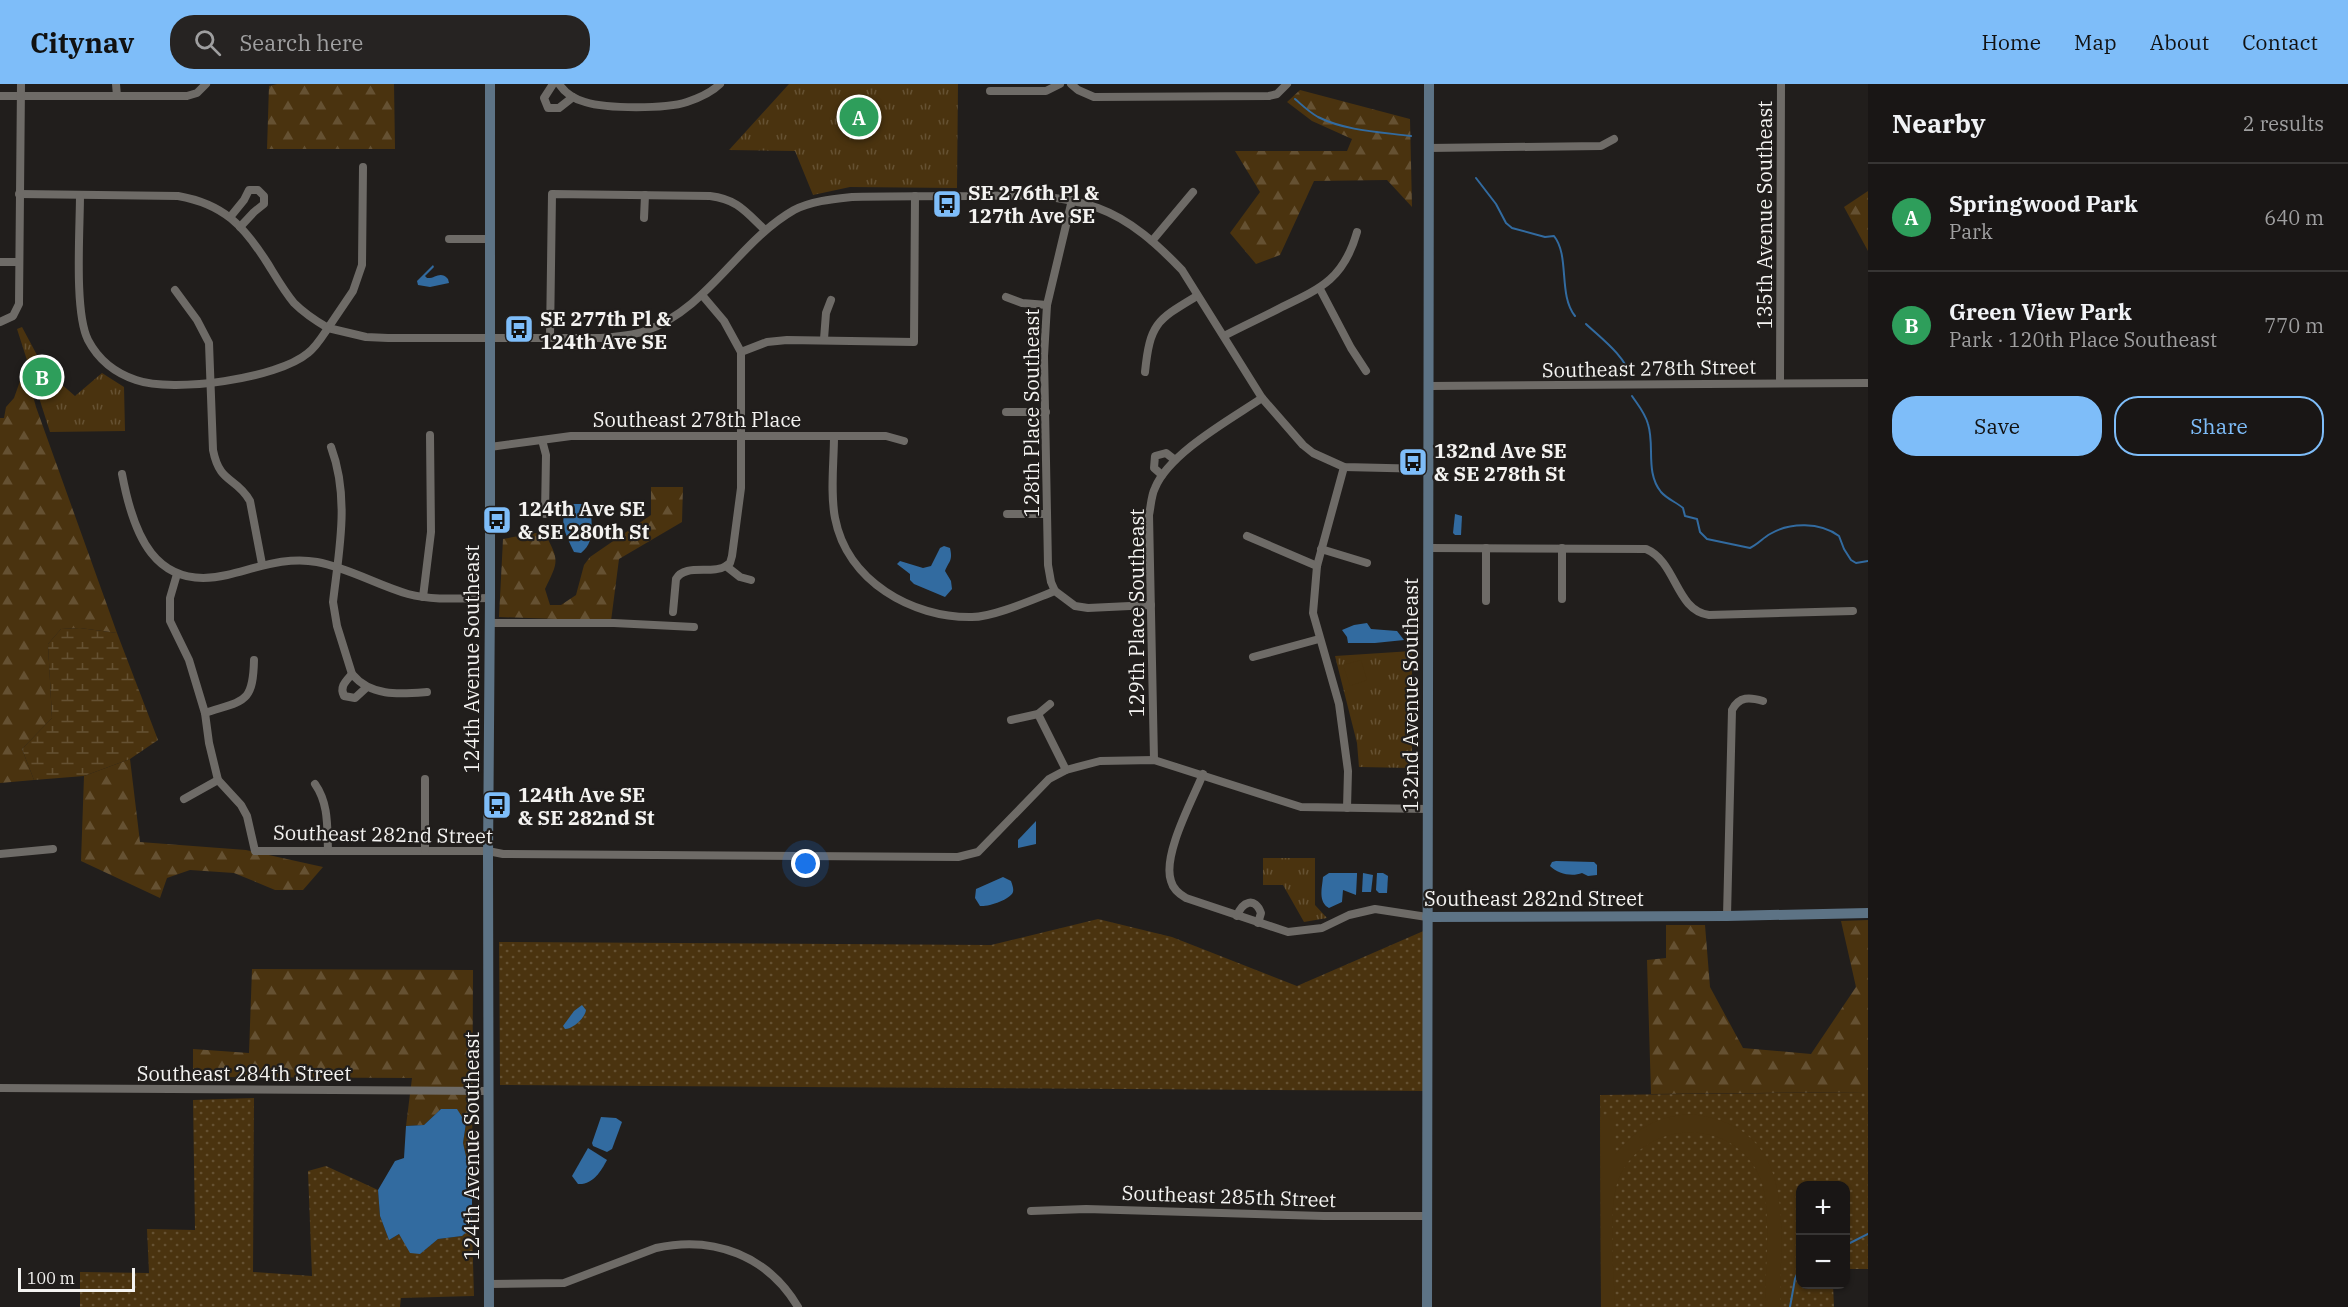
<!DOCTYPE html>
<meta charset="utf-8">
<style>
:root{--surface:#191615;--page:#262322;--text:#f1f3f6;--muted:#9f9fa0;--line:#373534;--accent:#7ebdf9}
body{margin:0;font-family:"IBM Plex Serif",serif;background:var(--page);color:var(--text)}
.controls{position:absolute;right:18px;bottom:18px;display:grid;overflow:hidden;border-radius:12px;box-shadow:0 2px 4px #0004}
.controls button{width:54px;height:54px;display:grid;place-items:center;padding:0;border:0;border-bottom:2px solid var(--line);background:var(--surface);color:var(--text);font:30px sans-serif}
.scale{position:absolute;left:18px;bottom:15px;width:117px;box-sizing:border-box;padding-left:6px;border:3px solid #f4f3f1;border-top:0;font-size:16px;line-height:21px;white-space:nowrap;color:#f4f3f1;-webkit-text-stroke:4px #211e1c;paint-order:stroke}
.you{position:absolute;left:806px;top:780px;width:21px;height:21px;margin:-15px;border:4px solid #fff;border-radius:50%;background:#1a73e8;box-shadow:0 0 0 9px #1a73e833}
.badge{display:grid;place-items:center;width:39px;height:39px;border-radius:50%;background:var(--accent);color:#fff;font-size:20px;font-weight:700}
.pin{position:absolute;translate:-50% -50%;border:3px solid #fff;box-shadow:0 2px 6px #0006}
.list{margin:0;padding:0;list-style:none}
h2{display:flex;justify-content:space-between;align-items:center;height:78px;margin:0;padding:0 24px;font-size:26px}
h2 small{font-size:20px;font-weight:400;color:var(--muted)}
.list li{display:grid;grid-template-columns:39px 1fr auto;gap:18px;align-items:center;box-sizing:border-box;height:108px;padding:0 24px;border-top:2px solid var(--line)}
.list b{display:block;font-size:22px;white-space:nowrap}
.list p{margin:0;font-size:20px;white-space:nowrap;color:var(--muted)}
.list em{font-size:20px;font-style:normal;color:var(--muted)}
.actions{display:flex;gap:12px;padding:18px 24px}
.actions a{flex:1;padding:14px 0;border:2px solid var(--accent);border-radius:24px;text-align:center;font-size:21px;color:var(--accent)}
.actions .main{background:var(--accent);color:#111}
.icon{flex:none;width:33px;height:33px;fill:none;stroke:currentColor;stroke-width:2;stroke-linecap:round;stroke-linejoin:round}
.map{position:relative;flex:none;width:1868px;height:1223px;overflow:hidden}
header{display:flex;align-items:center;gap:36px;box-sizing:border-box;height:84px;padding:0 30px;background:var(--accent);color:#111}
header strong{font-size:28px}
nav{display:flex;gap:33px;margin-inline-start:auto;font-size:21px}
.search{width:420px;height:54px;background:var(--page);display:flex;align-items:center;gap:15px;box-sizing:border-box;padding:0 21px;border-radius:24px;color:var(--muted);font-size:22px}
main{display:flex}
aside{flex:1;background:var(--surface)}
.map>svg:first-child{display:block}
</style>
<header>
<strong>Citynav</strong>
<div class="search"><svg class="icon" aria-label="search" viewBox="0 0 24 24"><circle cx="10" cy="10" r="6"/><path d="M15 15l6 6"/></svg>Search here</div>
<nav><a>Home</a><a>Map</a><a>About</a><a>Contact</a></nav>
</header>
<main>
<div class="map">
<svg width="1868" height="1223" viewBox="0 0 1868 1223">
<defs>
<pattern id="grass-dots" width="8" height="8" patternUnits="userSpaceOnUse" patternTransform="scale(1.5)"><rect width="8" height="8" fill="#4a330f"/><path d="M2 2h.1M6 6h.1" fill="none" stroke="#655132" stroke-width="1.8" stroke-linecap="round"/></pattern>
<pattern id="forest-firs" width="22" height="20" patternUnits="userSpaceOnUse" patternTransform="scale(1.5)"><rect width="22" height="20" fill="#4a330f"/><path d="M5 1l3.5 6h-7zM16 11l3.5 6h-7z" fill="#655132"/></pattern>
<pattern id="wetland-marsh" width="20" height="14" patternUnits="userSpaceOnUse" patternTransform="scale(1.5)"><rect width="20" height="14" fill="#4a330f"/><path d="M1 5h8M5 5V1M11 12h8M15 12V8" fill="none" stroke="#655132"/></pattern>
<pattern id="park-tufts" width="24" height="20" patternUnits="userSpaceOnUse" patternTransform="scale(1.5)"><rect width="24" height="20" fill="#4a330f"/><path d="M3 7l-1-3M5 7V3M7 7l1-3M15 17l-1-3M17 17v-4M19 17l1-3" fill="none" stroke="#655132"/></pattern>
</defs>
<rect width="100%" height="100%" fill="#211e1c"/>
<g fill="url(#grass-dots)">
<path d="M1098,835L1172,853L1297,902L1428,845L1427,1007L500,1001L499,858L991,861Z"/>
<path d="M1868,1008V1185H1846V1102H1800V1200L1833,1201L1834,1223H1601L1600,1011Z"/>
<path d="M254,1014L253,1188L312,1192L308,1087L326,1082L378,1106L380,1132L389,1156L399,1150L420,1170L438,1155L462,1152L472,1143L474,1212L401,1214L400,1223H80V1188L149,1189L147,1145L195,1146L193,1016Z"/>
</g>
<g fill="url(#forest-firs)">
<path d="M277,0H394L395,65H267L269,2Z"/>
<path d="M1300,6L1410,35L1412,123L1387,96L1314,97L1280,171L1256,180L1230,149L1260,108L1235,67H1347L1352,55L1312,37L1287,18Z"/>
<path d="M1868,107V167L1844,123Z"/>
<path d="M25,283L36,323L117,549L80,544L61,545L48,560L52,634L22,665L34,696L0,699V334H4L6,323L14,314Z"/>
<path d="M651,403H683L682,438L619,475L611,537L499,533L503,455L535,449L545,450C560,477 558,478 545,505L550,521H561L576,511L584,481L590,473L651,431Z"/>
<path d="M130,675L140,758L246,766L323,783L303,806H275L234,789L190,786L167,794L160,814L81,777L84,692Z"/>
<path d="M1868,836V1008L1651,1010L1647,876L1666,874V841H1705L1710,903L1743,964L1811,970L1856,903L1841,837Z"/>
<path d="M252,885L473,886L472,1099L463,1059L466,1039L441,1025L424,1041L406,1042L412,994L193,993V965L249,969Z"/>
</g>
<path fill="url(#wetland-marsh)" d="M80,544L117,549L158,656L130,675L84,692L34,696L22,665L52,634L48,560L61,545Z"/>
<g fill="url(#park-tufts)">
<path d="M789,0H958L957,104L850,103L813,111L795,67L729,66Z"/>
<path d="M22,243L45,286L75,312L102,289L124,303L125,347L50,348L17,245Z"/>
<path d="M1412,567V684L1359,683L1357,659L1335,572Z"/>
<path d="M1263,774H1315V821L1327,834L1304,838L1283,801H1263Z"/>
</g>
<g fill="#4a330f">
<path d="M1361,576L1367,596L1350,602L1343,581Z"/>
<path d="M1690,1030C1800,1042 1780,1142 1780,1223H1765C1765,1189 1772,1125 1761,1096C1736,1030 1638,1034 1617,1100C1608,1129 1614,1191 1615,1223H1601L1600,1033H1615V1071C1637,1044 1655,1033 1690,1030Z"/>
</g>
<g fill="#326ba0">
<path d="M433,181L434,183L425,192L427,194C435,195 440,186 448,195L449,199L430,203L418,201L417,197Z"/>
<path d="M572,420H583L591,429C592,444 594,459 581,469L574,468C567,453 555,433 572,420Z"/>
<path d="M1455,430L1462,432L1461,451H1455L1453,449Z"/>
<path d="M944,462L950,464C953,477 949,477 945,487L951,497L952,505L945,513L914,500L910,496V490L897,480L900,477L923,484L931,482L940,464Z"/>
<path d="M1367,539L1371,545L1397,547L1404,556L1375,559H1348L1347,553L1342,546L1354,541Z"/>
<path d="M1036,737V760L1018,764V756Z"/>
<path d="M1556,777L1594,778L1597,781V791L1588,792L1582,789C1572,793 1558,790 1550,782L1552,778Z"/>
<path d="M1329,789H1357V791L1356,811L1343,806L1342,818L1329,824C1318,818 1322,804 1323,793Z"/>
<path d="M1363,789L1373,791L1371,808H1362Z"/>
<path d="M1377,789H1383L1388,792L1387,809H1379L1376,806Z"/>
<path d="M1003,793L1011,797C1012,800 1014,805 1013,808C1010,816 988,823 980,822L975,814L976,805Z"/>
<path d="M582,921L586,926C585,934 573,945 565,945L563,942L574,927Z"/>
<path d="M441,1025H457L466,1039L463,1059L472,1099V1143L462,1152L438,1155L420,1170L410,1169L399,1150L389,1156L380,1132L378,1106L395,1077L404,1074L406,1042L424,1041Z"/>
<path d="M601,1033L616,1034L622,1038L612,1065L607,1068L593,1062L592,1059Z"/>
<path d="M588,1064L607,1076C601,1087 593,1101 578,1100L572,1092Z"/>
</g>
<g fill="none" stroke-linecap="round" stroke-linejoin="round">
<g stroke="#326ba0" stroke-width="2">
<path d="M1295,15C1302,21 1309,28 1318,33C1346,47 1380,48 1411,52"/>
<path d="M1476,94L1496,120L1506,139L1512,144L1545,153L1554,152C1570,172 1558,211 1575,232"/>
<path d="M1586,240C1603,256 1624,271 1631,293"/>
<path d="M1632,312C1638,321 1645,329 1648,340C1655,362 1645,388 1661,408C1667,415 1676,418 1683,424L1685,432L1697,435L1700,448L1707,455L1750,464C1758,460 1763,454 1770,450C1790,438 1820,438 1839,452L1844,465L1851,476L1856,479L1868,477"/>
<path d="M1846,1161L1868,1150"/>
<path d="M1790,1223L1795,1195L1800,1183"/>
</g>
<g stroke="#6e6b67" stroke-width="8">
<path d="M116,0L117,12"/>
<path d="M553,0L544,14L548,24H559L573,13"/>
<path d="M559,0C565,9 574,15 585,18C607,25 666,25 687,18C699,14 711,9 720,0"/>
<path d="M1071,0L1078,6L1094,13L1269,12L1277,10L1287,0"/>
<path d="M990,7H1046L1060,0"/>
<path d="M0,12H187L197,9L206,0"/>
<path d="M1428,64L1601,62L1614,55"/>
<path d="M19,110L178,112C224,120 244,142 268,180C276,193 284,207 294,219C304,229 316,237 328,244L353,207L362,181L363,83"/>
<path d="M80,111C80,146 74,228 88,256C98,275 115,289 136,296C173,309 277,295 308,269C316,263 322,253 328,244L366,253L388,254H600C615,253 631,252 645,247C708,225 738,158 794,126C811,117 833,115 852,113C891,112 931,112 971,112C1013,111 1057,109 1098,124C1131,136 1158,161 1182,186L1262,314L1303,361L1313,369L1344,383L1429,385"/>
<path d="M231,132L244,116L249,106H258L264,112V120L254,128L240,143"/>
<path d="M644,134L645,111"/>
<path d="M449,155H489"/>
<path d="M1152,157L1193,108"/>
<path d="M0,178H19"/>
<path d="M1320,205L1351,264L1366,287"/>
<path d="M175,206L197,236L209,259L213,366C220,401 236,392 250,417L262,480"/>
<path d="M702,211L724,237L741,268V404L732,472L730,479L726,482"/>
<path d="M1006,213L1022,219L1047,221"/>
<path d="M0,238L13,232L19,220L21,0"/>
<path d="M1224,252C1243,242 1263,233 1282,223C1322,204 1344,194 1357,148"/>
<path d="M550,254L552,110L710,112C737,115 746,128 765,146"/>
<path d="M824,255L826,229L831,216"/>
<path d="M741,268L767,258L787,256L914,258L915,112"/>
<path d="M1145,288C1150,239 1157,236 1197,212"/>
<path d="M1780,299L1781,0"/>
<path d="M1430,302L1868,299"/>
<path d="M1006,328H1046"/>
<path d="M834,352C834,378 830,408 835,434C847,497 912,534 972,533C994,533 1034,515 1055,507L1075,522L1088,524L1151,521"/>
<path d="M542,356L546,371L545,430"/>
<path d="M331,363C350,414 339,466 333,518L337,542L352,590C371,613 400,610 427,608"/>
<path d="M490,363L571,352H886L904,357"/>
<path d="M1344,383L1317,482L1313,529L1339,620L1348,687L1347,724"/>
<path d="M122,390C133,449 154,508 227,491C257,484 286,472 317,478C349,484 377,501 408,510C434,517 464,514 490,514"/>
<path d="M1162,391L1154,384L1155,372L1166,369L1175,376"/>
<path d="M1007,430H1047"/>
<path d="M1247,452L1317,482"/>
<path d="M1429,464L1646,465C1677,478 1675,526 1709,531L1853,527"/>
<path d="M1486,464V517"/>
<path d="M1321,465L1367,479"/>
<path d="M177,490L170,514V537L189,576L205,629L209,659L218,696L241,721L247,732L255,767H488L503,770L958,773L978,768L1049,695L1066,686L1100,677L1154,676L1301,723L1428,725"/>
<path d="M1055,507L1051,498L1048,481L1044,272L1047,221L1072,116"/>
<path d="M423,513L431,448L430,351"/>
<path d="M1562,515V464"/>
<path d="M673,528L676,495C685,479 712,491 726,482L740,493L751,496"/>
<path d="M490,539H614L694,543"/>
<path d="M1253,573L1319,555"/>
<path d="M352,590C346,597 339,603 344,612L355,614L367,603"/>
<path d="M205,629C244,616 253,620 254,576"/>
<path d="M1038,630L1066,686"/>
<path d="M1011,636L1038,630L1050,620"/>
<path d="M1154,676L1149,431C1151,422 1151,412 1155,404C1169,369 1231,335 1262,314"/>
<path d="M1203,690C1193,715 1162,771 1171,797C1173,805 1179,810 1186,814L1288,848L1322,844L1349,831L1375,825L1427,833"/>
<path d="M315,700C329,720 327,743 328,766"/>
<path d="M184,715L218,696"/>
<path d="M425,766V695"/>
<path d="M0,770L53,765"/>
<path d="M1237,832C1242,818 1255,812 1261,829L1258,839"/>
<path d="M1727,832L1732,626C1739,612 1750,613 1763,617"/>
<path d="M0,1004L489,1007"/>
<path d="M1031,1127L1086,1125L1324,1132H1427"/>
<path d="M489,1200L564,1199L656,1164C714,1151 768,1172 798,1223"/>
</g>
<g stroke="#5d7385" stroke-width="10">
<path d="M1427,833L1727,832L1868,829"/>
<path d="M489,1223L488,773L490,514V0"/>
<path d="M1427,1223L1429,0"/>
</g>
</g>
<defs>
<g id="bus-square" transform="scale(1.5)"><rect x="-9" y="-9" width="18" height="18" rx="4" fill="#7ebdf9" stroke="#211e1c"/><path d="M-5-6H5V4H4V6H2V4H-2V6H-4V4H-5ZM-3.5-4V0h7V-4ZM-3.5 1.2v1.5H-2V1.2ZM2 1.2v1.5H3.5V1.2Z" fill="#111"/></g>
</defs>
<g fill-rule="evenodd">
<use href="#bus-square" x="947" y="120"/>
<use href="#bus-square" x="519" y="245"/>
<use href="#bus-square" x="1413" y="378"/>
<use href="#bus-square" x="497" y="436"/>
<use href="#bus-square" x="497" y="721"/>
</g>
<g text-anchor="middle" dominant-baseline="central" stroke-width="4.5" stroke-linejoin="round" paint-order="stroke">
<g font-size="20" font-weight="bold" fill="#f4f3f1" stroke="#211e1c" text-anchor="start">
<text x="968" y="108">SE 276th Pl &amp;<tspan x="968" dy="23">127th Ave SE</tspan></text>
<text x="540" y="234">SE 277th Pl &amp;<tspan x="540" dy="23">124th Ave SE</tspan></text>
<text x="1434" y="366">132nd Ave SE<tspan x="1434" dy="23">&amp; SE 278th St</tspan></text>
<text x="518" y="424">124th Ave SE<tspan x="518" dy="23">&amp; SE 280th St</tspan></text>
<text x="518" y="710">124th Ave SE<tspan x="518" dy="23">&amp; SE 282nd St</tspan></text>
</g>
<g font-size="20" fill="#f4f3f1" stroke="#211e1c">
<text transform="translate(1764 131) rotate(-90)">135th Avenue Southeast</text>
<text transform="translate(1649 284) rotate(-1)">Southeast 278th Street</text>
<text transform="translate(1031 329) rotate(-90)">128th Place Southeast</text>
<text x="697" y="335">Southeast 278th Place</text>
<text transform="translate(1136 529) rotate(-90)">129th Place Southeast</text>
<text transform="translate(471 575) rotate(-90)">124th Avenue Southeast</text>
<text transform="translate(1410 611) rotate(-90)">132nd Avenue Southeast</text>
<text transform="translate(383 750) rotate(1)">Southeast 282nd Street</text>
<text x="1534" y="814">Southeast 282nd Street</text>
<text x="244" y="989">Southeast 284th Street</text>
<text transform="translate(471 1062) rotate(-90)">124th Avenue Southeast</text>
<text transform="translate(1229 1112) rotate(2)">Southeast 285th Street</text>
</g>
</g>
</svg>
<div class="controls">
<button>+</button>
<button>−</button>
</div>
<div class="scale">100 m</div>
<div class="you"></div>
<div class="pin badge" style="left:859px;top:33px;background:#2e9e5b">A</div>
<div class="pin badge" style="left:42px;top:293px;background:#2e9e5b">B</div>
</div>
<aside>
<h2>Nearby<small>2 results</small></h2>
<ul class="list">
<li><span class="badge" style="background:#2e9e5b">A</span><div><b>Springwood Park</b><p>Park</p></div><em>640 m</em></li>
<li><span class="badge" style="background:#2e9e5b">B</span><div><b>Green View Park</b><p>Park · 120th Place Southeast</p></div><em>770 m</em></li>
</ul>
<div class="actions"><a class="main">Save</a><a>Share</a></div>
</aside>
</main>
